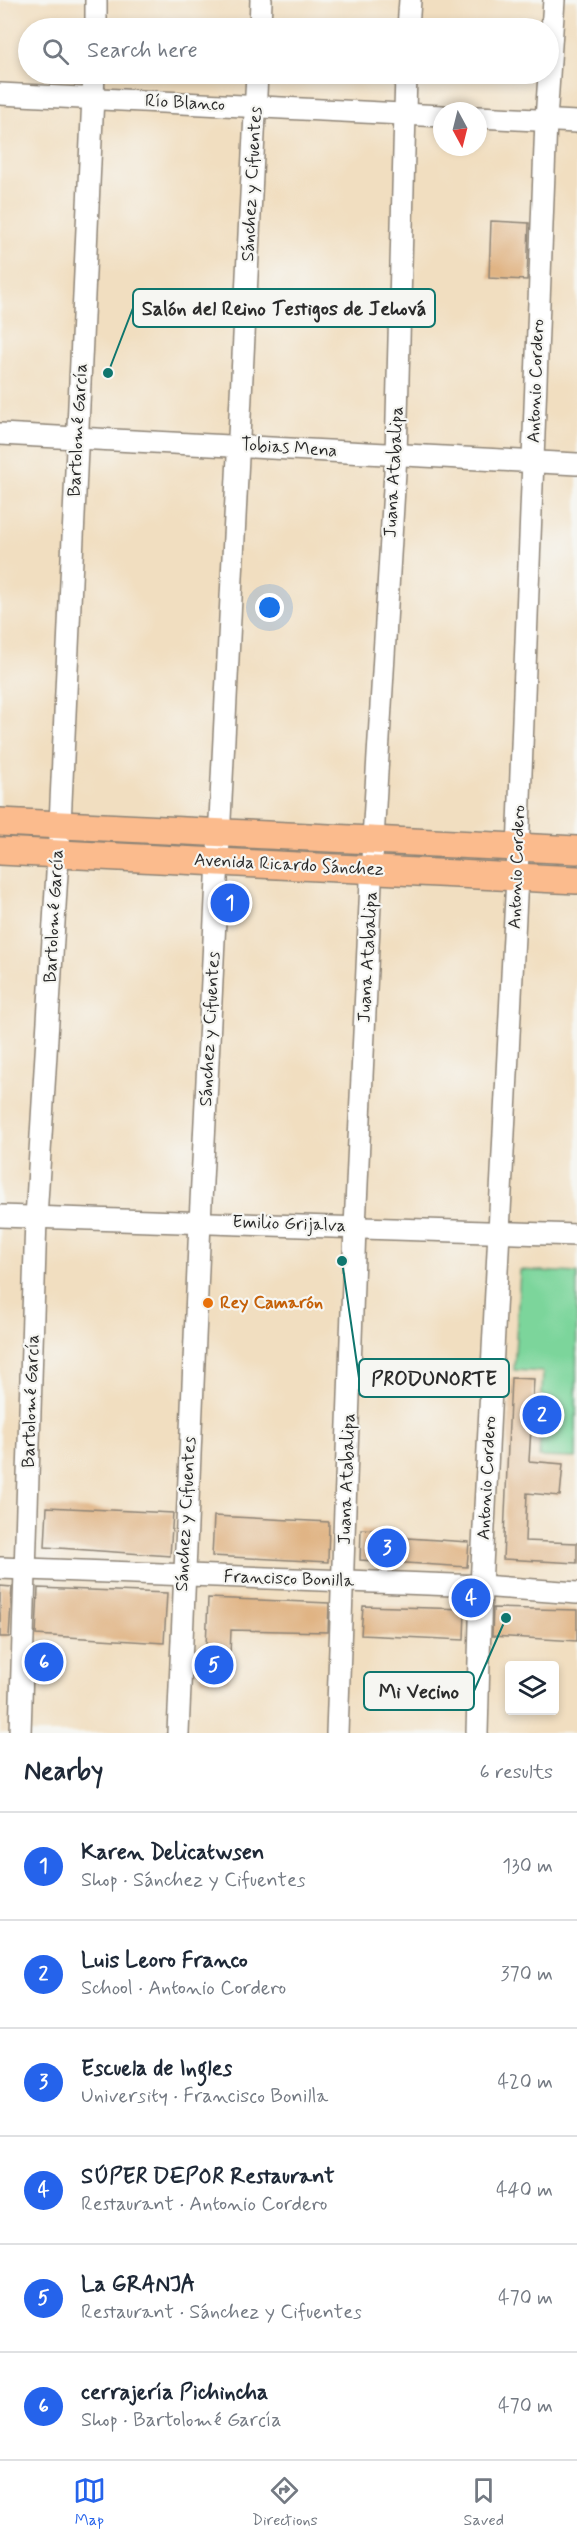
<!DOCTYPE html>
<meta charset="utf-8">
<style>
:root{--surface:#fff;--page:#f6f6f7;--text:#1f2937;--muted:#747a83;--line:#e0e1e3;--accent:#2563eb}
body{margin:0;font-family:Mynerve,sans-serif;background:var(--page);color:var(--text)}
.controls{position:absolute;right:18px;bottom:18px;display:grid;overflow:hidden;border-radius:6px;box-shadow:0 3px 9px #0003}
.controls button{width:54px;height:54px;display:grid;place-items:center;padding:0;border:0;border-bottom:2px solid var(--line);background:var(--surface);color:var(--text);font:30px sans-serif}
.compass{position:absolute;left:433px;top:102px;width:54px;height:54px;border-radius:50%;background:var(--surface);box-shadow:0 3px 9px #0003;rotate:173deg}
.you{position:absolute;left:270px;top:608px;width:21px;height:21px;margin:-15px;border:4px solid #fff;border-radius:50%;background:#1a73e8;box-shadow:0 0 0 9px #1a73e833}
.badge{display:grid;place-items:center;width:39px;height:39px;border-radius:50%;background:var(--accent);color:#fff;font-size:20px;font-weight:700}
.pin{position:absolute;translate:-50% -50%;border:3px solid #fff;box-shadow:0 2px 6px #0006}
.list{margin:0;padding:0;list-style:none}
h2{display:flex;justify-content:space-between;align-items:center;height:78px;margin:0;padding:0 24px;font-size:26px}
h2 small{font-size:20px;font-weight:400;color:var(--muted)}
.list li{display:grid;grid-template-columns:39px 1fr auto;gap:18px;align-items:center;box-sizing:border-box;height:108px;padding:0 24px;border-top:2px solid var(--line)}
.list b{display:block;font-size:22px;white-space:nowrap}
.list p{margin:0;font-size:20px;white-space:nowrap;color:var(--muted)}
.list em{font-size:20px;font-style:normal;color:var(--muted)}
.icon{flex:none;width:33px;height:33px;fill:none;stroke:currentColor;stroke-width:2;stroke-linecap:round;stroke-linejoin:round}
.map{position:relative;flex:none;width:577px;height:1733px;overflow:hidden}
.search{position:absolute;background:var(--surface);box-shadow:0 3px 9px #0003;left:18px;right:18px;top:18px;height:66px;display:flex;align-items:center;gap:15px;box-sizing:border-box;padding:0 21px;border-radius:33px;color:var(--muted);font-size:22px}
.sheet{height:726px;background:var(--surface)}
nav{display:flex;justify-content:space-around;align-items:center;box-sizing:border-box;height:84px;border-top:2px solid var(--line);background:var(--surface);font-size:16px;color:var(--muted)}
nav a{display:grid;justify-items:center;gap:3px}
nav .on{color:var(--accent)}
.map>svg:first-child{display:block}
</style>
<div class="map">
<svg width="577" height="1733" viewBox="0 0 577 1733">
<rect width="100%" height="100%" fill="#f6f6f2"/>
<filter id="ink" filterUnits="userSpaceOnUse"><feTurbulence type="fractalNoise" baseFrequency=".0167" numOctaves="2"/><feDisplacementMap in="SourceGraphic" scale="12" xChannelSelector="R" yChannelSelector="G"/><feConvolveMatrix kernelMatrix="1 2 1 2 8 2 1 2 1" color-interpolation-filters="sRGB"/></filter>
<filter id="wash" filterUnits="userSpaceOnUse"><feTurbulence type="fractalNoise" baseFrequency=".008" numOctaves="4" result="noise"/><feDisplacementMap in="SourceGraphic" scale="24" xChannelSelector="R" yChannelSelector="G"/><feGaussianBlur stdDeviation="1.35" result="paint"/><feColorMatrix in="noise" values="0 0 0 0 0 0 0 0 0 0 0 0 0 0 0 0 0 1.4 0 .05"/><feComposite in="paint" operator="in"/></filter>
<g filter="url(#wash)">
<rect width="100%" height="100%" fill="#f1dec0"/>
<path fill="#7bd59b" stroke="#538063" stroke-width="1.5" d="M520,1270L577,1273L576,1458L539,1457L543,1372L514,1370Z"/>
<g id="blocks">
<g fill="#e0b484">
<path d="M491,221L529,223L527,280L489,278Z"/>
<path d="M511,1378L534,1379L529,1461L563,1464L560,1496L527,1493L525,1541L577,1543V1563L503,1559Z"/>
<path d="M47,1507L173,1513L170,1556L45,1547Z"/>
<path d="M214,1516L329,1522L328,1562L212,1556Z"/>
<path d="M361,1529L393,1531L392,1537L469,1542L467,1567L360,1560Z"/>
<path d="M0,1586L12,1587L9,1637H0Z"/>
<path d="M38,1588L167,1593L164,1643L36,1635Z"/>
<path d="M208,1598L329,1603L328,1632L231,1630L229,1681L201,1680L202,1647H206Z"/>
<path d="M363,1606L465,1609L464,1640L361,1635Z"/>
<path d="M493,1608L577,1610V1641L492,1636Z"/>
</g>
</g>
</g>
<g filter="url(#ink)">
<use href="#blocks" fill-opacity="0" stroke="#8e8476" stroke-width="1.5"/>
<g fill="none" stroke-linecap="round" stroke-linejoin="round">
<g stroke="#8e8476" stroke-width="24">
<g id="minor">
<path d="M96,28V0"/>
<path d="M260,28L261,0"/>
<path d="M408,28L410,0"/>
<path d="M0,94L442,116"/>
<path d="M478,117L577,122"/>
<path d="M0,434L577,464"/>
<path d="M0,1216L577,1235"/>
<path d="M0,1568L481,1586L577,1593"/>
<path d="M20,1733L36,1218L60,824L94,74"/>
<path d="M178,1733L200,1222L257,74"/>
<path d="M337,1733L355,1227L373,839L396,455L406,74"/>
<path d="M477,1733L481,1586L517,877L546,120L554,0"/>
</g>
</g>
<g stroke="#8e8476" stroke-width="30">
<g id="major">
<path d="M0,822L577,850"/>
<path d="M0,851L577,880"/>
</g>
</g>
<use href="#minor" stroke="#fff" stroke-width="21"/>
<use href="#major" stroke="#fbbb8d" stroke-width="27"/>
</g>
</g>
<circle fill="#e8710a" stroke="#f6f6f2" stroke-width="2" cx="208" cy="1303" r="6"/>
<g text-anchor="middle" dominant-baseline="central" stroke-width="4.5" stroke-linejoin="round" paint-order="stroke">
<g font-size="18" fill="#2b2b2b" stroke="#f6f6f2">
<text transform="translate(185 103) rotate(3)">Río Blanco</text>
<text transform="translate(252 184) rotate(-87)">Sánchez y Cifuentes</text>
<text transform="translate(536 381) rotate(-88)">Antonio Cordero</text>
<text transform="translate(78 430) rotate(-87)">Bartolomé García</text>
<text transform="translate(289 448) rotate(4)">Tobias Mena</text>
<text transform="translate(394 472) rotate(-87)">Juana Atabalipa</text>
<text transform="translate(289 865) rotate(3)">Avenida Ricardo Sánchez</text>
<text transform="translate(517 867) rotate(-88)">Antonio Cordero</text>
<text transform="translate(54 916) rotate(-87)">Bartolomé García</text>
<text transform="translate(368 957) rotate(-87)">Juana Atabalipa</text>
<text transform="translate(210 1029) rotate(-87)">Sánchez y Cifuentes</text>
<text transform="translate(289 1224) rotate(2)">Emilio Grijalva</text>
<text transform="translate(31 1401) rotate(-88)">Bartolomé García</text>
<text transform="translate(487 1478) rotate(-87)">Antonio Cordero</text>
<text transform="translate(347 1479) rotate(-88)">Juana Atabalipa</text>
<text transform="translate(186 1514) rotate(-87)">Sánchez y Cifuentes</text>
<text transform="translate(289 1579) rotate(2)">Francisco Bonilla</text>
</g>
<g font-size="18" font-weight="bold" fill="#c56008" stroke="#f6f6f2" text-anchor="start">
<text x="220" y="1303">Rey Camarón</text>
</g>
</g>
<path fill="none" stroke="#0f766e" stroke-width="2" d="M108 373L133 308M342 1261L359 1378M506 1618L474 1691"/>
<g fill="#0f766e" stroke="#f6f6f2" stroke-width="2">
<circle cx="108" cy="373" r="6"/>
<circle cx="342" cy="1261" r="6"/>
<circle cx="506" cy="1618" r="6"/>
</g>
<g fill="#f6f6f2" stroke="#0f766e" stroke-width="2">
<rect x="133" y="289" width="302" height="38" rx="6"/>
<rect x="359" y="1359" width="150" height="38" rx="6"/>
<rect x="364" y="1672" width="110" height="38" rx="6"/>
</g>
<g font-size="20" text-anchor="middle" font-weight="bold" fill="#2b2b2b">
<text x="284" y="315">Salón del Reino Testigos de Jehová</text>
<text x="434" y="1385">PRODUNORTE</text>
<text x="419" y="1698">Mi Vecino</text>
</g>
</svg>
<div class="controls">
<button><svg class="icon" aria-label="layers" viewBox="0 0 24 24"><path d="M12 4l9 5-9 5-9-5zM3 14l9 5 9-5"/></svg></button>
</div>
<svg class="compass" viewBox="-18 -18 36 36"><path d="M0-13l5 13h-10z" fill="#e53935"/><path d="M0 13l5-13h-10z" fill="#747a83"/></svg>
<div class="you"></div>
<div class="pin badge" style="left:230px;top:903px">1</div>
<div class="pin badge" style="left:542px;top:1415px">2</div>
<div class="pin badge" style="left:387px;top:1548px">3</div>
<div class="pin badge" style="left:471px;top:1598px">4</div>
<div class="pin badge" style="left:214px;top:1665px">5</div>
<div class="pin badge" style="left:44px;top:1662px">6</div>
<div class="search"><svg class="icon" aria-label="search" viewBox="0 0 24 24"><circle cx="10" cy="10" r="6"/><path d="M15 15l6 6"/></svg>Search here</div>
</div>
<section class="sheet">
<h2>Nearby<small>6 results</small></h2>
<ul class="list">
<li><span class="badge">1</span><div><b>Karen Delicatwsen</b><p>Shop · Sánchez y Cifuentes</p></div><em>130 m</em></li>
<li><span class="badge">2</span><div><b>Luis Leoro Franco</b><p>School · Antonio Cordero</p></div><em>370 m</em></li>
<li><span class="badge">3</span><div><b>Escuela de Ingles</b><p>University · Francisco Bonilla</p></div><em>420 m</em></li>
<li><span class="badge">4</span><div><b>SÚPER DEPOR Restaurant</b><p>Restaurant · Antonio Cordero</p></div><em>440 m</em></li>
<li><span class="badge">5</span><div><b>La GRANJA</b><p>Restaurant · Sánchez y Cifuentes</p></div><em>470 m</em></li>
<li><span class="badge">6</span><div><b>cerrajería Pichincha</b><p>Shop · Bartolomé García</p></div><em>470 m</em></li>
</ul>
</section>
<nav>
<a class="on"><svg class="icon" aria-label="map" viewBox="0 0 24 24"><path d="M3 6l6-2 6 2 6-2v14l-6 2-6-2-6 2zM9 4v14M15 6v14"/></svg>Map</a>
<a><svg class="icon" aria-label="directions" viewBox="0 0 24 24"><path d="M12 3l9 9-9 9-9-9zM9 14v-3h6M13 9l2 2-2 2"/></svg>Directions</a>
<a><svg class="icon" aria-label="saved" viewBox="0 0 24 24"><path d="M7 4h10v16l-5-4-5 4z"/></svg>Saved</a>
</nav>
